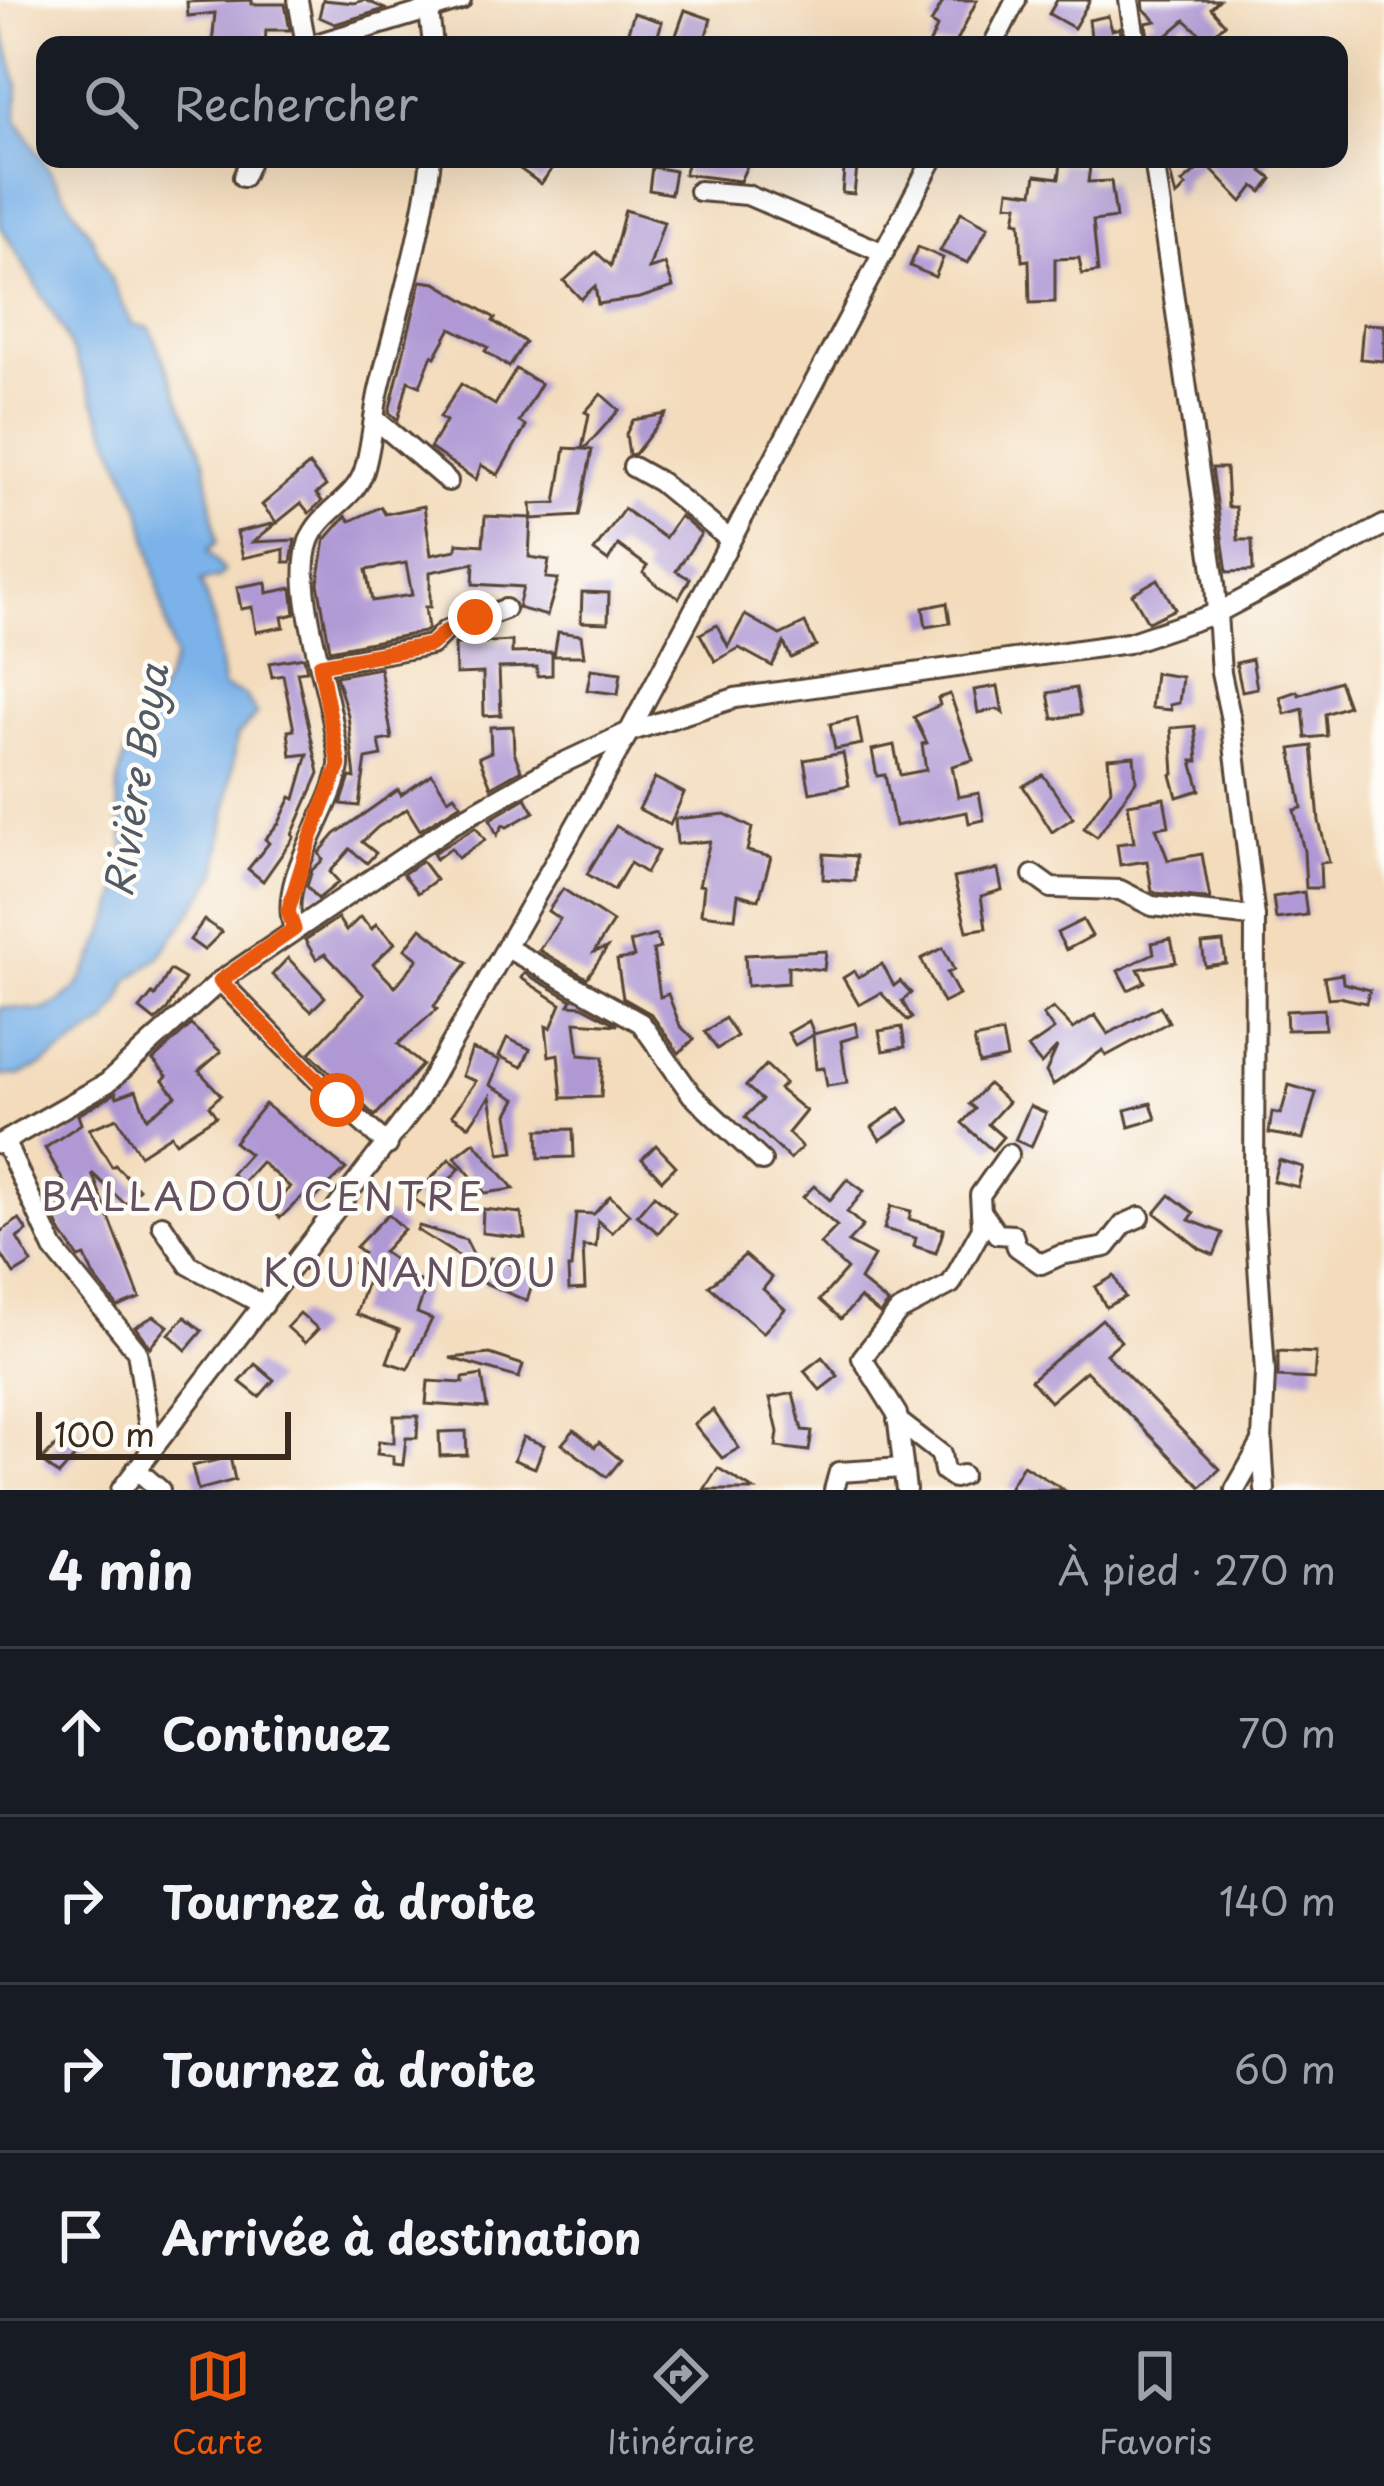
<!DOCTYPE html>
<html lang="fr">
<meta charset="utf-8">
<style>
:root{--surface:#171b24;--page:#242831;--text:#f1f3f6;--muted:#9ea1a6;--line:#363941;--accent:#ea580c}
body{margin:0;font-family:"Playpen Sans",sans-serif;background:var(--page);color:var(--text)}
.scale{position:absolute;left:36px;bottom:30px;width:255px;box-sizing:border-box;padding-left:12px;border:6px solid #3b2a1e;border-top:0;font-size:33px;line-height:42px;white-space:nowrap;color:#3b2a1e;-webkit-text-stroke:9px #fdfcf7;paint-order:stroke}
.stop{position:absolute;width:36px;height:36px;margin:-27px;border:9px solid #ea580c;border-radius:50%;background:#fff}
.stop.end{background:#ea580c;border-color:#fff;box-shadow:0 3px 12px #0008}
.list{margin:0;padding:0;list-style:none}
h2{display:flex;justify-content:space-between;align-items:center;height:156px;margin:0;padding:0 48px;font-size:51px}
h2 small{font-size:39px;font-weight:400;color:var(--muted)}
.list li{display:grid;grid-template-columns:78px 1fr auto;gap:36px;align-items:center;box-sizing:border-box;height:168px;padding:0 48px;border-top:3px solid var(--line)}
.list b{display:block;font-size:45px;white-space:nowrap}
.list em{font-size:39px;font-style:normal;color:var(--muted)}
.icon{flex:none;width:66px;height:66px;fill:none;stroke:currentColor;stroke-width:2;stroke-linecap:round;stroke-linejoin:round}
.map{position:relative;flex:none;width:1384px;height:1490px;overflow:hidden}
.search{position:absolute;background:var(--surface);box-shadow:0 12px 48px #0002;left:36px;right:36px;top:36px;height:132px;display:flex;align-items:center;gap:30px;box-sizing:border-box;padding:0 42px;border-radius:24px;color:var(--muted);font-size:45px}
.sheet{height:828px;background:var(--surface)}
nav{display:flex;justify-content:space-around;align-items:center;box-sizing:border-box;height:168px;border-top:3px solid var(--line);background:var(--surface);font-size:33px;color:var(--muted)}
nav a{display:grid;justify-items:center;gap:6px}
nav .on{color:var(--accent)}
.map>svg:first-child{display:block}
</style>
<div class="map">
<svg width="1384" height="1490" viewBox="0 0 1384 1490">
<rect width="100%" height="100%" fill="#fdfcf7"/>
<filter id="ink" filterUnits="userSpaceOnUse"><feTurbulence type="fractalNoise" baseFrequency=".00833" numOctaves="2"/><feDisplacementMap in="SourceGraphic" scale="24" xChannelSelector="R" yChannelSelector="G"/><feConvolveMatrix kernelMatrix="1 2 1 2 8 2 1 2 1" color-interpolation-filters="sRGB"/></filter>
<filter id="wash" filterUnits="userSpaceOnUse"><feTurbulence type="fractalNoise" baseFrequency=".004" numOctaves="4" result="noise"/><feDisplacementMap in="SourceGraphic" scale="48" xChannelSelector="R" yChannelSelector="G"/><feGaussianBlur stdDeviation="2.7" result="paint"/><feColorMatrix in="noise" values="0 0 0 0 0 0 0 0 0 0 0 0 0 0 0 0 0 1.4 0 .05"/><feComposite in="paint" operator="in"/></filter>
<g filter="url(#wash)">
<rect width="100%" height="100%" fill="#f3dbbb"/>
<path fill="#7ab2e9" stroke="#5a6e84" stroke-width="3" d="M0,19L18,86L17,120L90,234L132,324L150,328L205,460L217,542L208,550L224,571L219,578L201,581L215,626L223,687L244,695L257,714L237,736L217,874L179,930L157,959L129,980L121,1001L105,1024L41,1066L21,1075L0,1076V1007L43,1010L60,1002L78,986L97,951L113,913L127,863L117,795L119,775L127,748L153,710L174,659L141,509L63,330L0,225Z"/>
<g id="blocks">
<g fill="#af98d4" fill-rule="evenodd">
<path d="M252,0V4H285L290,30H266L265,45H212L215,13L188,16L187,2Z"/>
<path d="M323,0L354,3L365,0L385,9L335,24L319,17Z"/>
<path d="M944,0H977L955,45H929L937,27L931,23Z"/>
<path d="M1057,0H1090L1074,28L1049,14Z"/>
<path d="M1143,0H1219L1211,8L1225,24L1207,40L1185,20L1156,45H1149L1146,23L1156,21L1144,9Z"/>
<path d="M685,10L711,19L703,45L675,38Z"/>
<path d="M634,13L662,22L655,45L626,38Z"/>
<path d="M1108,16L1112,30L1120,28L1122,45H1092L1089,20Z"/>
<path d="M506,159H559L541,184Z"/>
<path d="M689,159H750L740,181L684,174Z"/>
<path d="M845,159H858L854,194L842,193Z"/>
<path d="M1177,159H1271L1262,171L1272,179L1262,192L1254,186L1242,202L1205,163L1182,183L1186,186L1176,197L1169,168Z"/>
<path d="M1061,163L1090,167L1088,182L1111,181L1116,218L1093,221L1098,272L1082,274L1079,258L1055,259V302L1030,303L1029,260L1022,261L1020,222L1015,221L1018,205L1007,204L1009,190L1033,193L1036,175L1059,178Z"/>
<path d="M652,167L675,171L671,194L649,190Z"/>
<path d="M625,210L664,222L649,269L665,264L673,287L640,298L598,304L595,286L581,299L564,281L596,252L611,266Z"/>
<path d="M961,212L988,227L968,263L940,251Z"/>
<path d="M918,247L943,258L935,277L910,266Z"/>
<path d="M421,281L436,283L495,318L493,321L525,342L509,367L485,351L488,347L451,328L435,357L432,355L420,386L408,381L398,420L389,412Z"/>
<path d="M1363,324L1384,325V361L1360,359Z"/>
<path d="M516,369L541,384L519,422L526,426L498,475L481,465L476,480L430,448L446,421L440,417L461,384L495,405Z"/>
<path d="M601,394L619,410L584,449L592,450L579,516L532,519L531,504L556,503L565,448L582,449L589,414L585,412Z"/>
<path d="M666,414L635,454L629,455L626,434L633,420Z"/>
<path d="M309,465L326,486L316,494L322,501L309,513L301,503L253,542L295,540L291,562H284V549L243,558L237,532L277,523L262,505Z"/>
<path d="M1212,468H1226L1228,507H1236L1238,540H1252L1253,571L1227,572Z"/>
<path d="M424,506L431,555L456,550L457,543L483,545L485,516L531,518L529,557L549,560L546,578L558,579L547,616L518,608L523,587L473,584L474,563L430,572V607H425L428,629L424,632L330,650L318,583L325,540L346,516L350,521L381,507L385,514ZM406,563L412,595L372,601L366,570Z"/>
<path d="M624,509L665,538L680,516L701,534L676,571L690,579L679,598L658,586L643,573L647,566L618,545L608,561L594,551Z"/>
<path d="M1158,579L1175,609L1148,622L1132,594Z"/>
<path d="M266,582L267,593L292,588L295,614L282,617L284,627L256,632L252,607L241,609L237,587Z"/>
<path d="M582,592L609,593L608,623L581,622Z"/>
<path d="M947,603L950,623L926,627L923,608Z"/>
<path d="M745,615L780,635L805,623L816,646L791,658L784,643L772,666L739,648L715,661L700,634L717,625L728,646Z"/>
<path d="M558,632L581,635L584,656H554Z"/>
<path d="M512,641V653L552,652V675L537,676V667L499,668L501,715L484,716L483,673L456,674L455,644Z"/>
<path d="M304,657L307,671L297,672L319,773L292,835L294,837L263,881L248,869L269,843L265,839L279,823L291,797L295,799L308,754L291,756L288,731L294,730L283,675L272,677L269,663Z"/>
<path d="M1252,659L1257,688L1242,691L1236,663Z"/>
<path d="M380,668L392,739L379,741L382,756L366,759L359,806L341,804L350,777L355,778L348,715L336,676Z"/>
<path d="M591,669L621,673L618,694L587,690Z"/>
<path d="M1155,673L1182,677L1179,703L1170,705L1171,710L1151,708Z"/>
<path d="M1339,681L1348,706L1325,714L1327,736L1306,738L1303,709L1285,714L1280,697L1297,691L1299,695Z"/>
<path d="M998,686L1003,713L998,709L978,713L974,690Z"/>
<path d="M1076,688L1081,714L1053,719L1048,693Z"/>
<path d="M950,694L973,760L952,766L958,797L979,793L984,820L969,823L967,812L895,826L885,775L877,776L872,750L894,745L900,775L926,770L922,744L927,743L914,717L940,705L938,698Z"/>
<path d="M857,718L862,744L835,749L830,724Z"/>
<path d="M513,726L514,752L521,770L491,787L479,757L491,752L490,727Z"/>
<path d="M1195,726L1198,761H1192L1200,790L1177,797L1171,775L1174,774L1171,728Z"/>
<path d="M1312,746L1319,821L1329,862L1320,863L1321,888H1306L1304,851L1294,810L1302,808L1291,749Z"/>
<path d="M843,753L849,785L810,793L804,760Z"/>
<path d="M1134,756L1136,781L1097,837L1084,828L1111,789L1108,758Z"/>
<path d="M432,774L448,799L454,795L461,804L420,830L407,809L378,827L362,842L376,853L367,863L350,849L330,872L339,882L318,899L307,886L312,870L323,860L319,853L335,834L398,790L401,795Z"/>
<path d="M1043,775L1073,818L1052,832L1023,786Z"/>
<path d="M655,778L684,793L670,825L639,809Z"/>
<path d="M526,798L534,812L507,827L503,825L497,835L490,819Z"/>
<path d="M1164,798L1169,826L1156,828L1168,860L1202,854L1210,899L1156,893L1152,891L1147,861L1120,865L1117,844L1134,842L1128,804Z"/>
<path d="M725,814L752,828L747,851L771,857L759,900L738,894L735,918L701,914L704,886L699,885L710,841L677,844L675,819Z"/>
<path d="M616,826L658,851L646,873L630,863L614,890L587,874Z"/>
<path d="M476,827L485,840L458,858L451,848L436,859L433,853Z"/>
<path d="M824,854L856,856L855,881L823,879Z"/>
<path d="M422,861L436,880L418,893L403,874Z"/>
<path d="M998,869L1002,890L981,896L986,928L967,931L954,878Z"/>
<path d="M563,889L613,922L594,952L607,948L587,978L539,950L560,919L548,911Z"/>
<path d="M1304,892L1307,915L1276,919L1273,897Z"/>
<path d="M360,917L372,929L376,924L395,943L373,964L395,987L418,959L405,949L421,928L467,963L434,1006L437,1009L398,1044L422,1065L375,1116L310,1053L364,995L325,954L316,959L305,940L338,918L346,931Z"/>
<path d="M204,920L222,932L204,950L190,940Z"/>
<path d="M1083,920L1092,936L1066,950L1057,933Z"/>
<path d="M656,935L660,948L653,950L660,997L668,994L680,1026L694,1039L679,1053L651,1014L623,998L617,960L634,957L630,942Z"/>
<path d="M1171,939L1176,962L1138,969L1145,982L1128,990L1118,971L1154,953L1152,943Z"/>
<path d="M1223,942L1226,963L1205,966L1202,944Z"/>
<path d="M943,948L954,970L947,973L959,995L943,1003L921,959Z"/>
<path d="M826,951L824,970L788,966V983L747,986L745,955Z"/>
<path d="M288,958L325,997L311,1011L272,975Z"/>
<path d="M882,964L894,986L900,981L911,993L902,1001L912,1018L908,1021L881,993L859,1005L843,978L854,971L858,977Z"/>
<path d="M170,970L185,979L167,1010L155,1021L140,1009L152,994L155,996Z"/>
<path d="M524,973L572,1000L569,1005L582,1006L618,1025L575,1022L579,1055L603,1057L601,1097L562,1098L558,1054L549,1056L546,1026L551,1028L561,1004L521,978Z"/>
<path d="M1342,974L1343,983L1370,990L1366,1003L1339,997L1328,998L1324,977Z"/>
<path d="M1160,1006L1169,1022L1106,1056L1103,1050L1053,1085L1046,1072L1057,1047L1041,1064L1028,1048L1054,1030L1043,1015L1053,1008L1073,1029L1095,1015L1108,1034Z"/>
<path d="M1324,1009L1325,1029L1287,1030L1286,1011Z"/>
<path d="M725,1018L737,1036L717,1049L705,1032Z"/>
<path d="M809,1021L814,1034L855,1023L858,1036L841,1041L847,1083L827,1086L824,1068L816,1069L813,1035L795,1045L788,1033Z"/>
<path d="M191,1025L221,1052L199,1071L221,1095L209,1106L216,1116L176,1142L171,1135L140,1155L117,1118L89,1129L112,1167L115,1165L139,1189L125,1204L92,1173L140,1298L118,1307L93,1275L85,1256L79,1258L62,1234L46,1199L66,1186L45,1148L81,1124L78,1115L116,1093L117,1097L136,1090L147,1118L176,1096L163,1080L167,1076L153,1060Z"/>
<path d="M902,1027L905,1047L883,1051L879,1031Z"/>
<path d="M1002,1033L1007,1058L979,1064L974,1039Z"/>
<path d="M507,1038L530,1049L522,1067L499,1056Z"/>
<path d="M472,1049L500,1060L490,1085L516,1099L508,1114L514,1152L500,1154L490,1096L469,1126L452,1115L476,1081L462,1076Z"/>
<path d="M766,1065L785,1083L779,1089L806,1111L788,1133L802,1147L790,1159L745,1117L762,1100L746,1086Z"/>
<path d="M988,1084L1008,1102L988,1124L1003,1137L992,1150L962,1123L975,1109L969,1104Z"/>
<path d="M1289,1085L1316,1093L1303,1139L1269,1133L1272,1112L1281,1114Z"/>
<path d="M1151,1103L1156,1119L1129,1127L1125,1110Z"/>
<path d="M265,1104L346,1169L310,1203L303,1196L280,1218L271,1208L290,1187L261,1162L242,1183L231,1174L249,1154L234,1142Z"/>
<path d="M1030,1106L1046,1113L1031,1147L1015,1140Z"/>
<path d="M900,1108L909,1121L880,1140L872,1127Z"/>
<path d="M573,1129L574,1157L539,1158L538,1130Z"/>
<path d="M474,1142L514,1189L485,1193L455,1157Z"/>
<path d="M656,1145L676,1166L662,1180L642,1159Z"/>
<path d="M449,1159L460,1168L425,1208L413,1198Z"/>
<path d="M1279,1160L1303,1167L1298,1187L1273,1181Z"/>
<path d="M847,1179L864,1191L847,1212L863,1226L848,1242L874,1256L860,1280L888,1303L880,1314L860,1298L841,1319L820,1300L847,1269L820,1244L837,1226L803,1197L814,1186L830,1200Z"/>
<path d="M654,1195L675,1213L658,1233L637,1215Z"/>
<path d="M1170,1195L1194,1213L1189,1220L1223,1233L1214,1255L1200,1249L1155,1213Z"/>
<path d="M610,1196L629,1214L612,1233L598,1221L596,1247L583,1246L585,1289L569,1290L568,1268H571L576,1213L594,1214Z"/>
<path d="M891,1206L911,1211L909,1219L944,1229L936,1253L914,1246L916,1238L884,1229Z"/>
<path d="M483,1209L521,1213L525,1238L482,1233Z"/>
<path d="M388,1214L404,1229L383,1252L403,1266L398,1273L427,1284L417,1313L432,1319L408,1369L387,1362L399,1330L356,1314L369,1275L354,1263L363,1253L356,1247Z"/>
<path d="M19,1219L27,1231L17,1238L32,1263L14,1274L0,1252V1232Z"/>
<path d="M419,1226L466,1240L481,1270L417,1230Z"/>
<path d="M745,1255L772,1278L763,1289L785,1309L763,1333L709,1286Z"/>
<path d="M490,1258L536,1272L527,1301L482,1282Z"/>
<path d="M1114,1276L1125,1297L1106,1307L1095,1287Z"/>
<path d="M300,1313L318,1329L305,1343L287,1327Z"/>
<path d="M154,1316L168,1326L150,1347L135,1327Z"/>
<path d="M185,1317L202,1331L186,1350L169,1334Z"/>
<path d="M1102,1319L1121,1341L1106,1354L1220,1469L1201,1487L1086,1371L1050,1402L1031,1380Z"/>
<path d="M1278,1351L1316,1353L1314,1379L1278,1377Z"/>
<path d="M490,1354L523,1365L519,1378L450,1358Z"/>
<path d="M822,1357L838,1376L820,1390L804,1371Z"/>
<path d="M255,1364L274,1380L259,1397L240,1382Z"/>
<path d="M482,1375L487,1408L426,1404L428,1381L463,1383V1378Z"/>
<path d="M793,1393L802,1430L812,1431L809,1451L776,1447L778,1432L770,1398Z"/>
<path d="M713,1410L739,1448L722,1458L694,1424Z"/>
<path d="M394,1416H418L417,1438H406L403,1465L393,1464V1456L377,1454L379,1441L394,1443Z"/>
<path d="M73,1427L89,1441L59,1475L41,1461Z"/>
<path d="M574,1430L595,1447L599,1442L621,1460L607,1477L562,1444Z"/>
<path d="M466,1431L467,1455L440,1456L439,1432Z"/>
<path d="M523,1437L544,1445L535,1468L514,1460Z"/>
<path d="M230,1457L235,1480L198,1490L192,1466Z"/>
<path d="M1023,1465L1064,1490H1008Z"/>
<path d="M718,1468L754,1490H704Z"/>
</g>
</g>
</g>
<g filter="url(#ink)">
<use href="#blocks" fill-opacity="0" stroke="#574536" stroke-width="3"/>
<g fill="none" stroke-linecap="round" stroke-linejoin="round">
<g stroke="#574536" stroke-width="24">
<g id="street">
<path d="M298,0L306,45"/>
<path d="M1129,0L1136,45"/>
<path d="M428,3L433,45"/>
<path d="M312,45L461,0"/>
<path d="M993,45L1016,0"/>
<path d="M1154,159L1215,584L1221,673L1231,720L1255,917L1254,1203L1265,1372L1262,1442L1235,1490"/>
<path d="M243,177L251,159"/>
<path d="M699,191L747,195L884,253"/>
<path d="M374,418L448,481"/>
<path d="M633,467L660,482L729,539"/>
<path d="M320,665L431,645L445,631L505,609"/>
<path d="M1033,875L1051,888L1120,890L1152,906L1255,917"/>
<path d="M294,929C276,879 331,816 339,766C340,755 336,741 334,730C327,679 292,590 309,541C320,511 354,501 364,471C372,445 373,416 379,390C398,311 421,241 431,159"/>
<path d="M507,948L641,1023L692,1095L762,1161"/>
<path d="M220,981L337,1100L388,1145"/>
<path d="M5,1142L54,1249L137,1351L152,1447"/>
<path d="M0,1144L107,1083L220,981L450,826L552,768L629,732L735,698L1128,643L1217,613L1384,525"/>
<path d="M981,1211L997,1234L1013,1235L1017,1247L1041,1264L1061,1255L1106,1247L1124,1224L1140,1217"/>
<path d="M162,1225L189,1265L264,1305"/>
<path d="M897,1420L941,1454L944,1471L954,1478L962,1475"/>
<path d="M1262,1442L1265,1490"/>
<path d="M136,1469L160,1490"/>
<path d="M121,1490L418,1102L629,732L933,159"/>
<path d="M834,1490L839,1472L903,1468"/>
<path d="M906,1490L897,1414L862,1358L898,1312L951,1284L982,1228L980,1195L1009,1154"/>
</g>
</g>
<use href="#street" stroke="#fff" stroke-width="18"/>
</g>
</g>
<g fill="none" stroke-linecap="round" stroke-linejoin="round" filter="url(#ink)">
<path stroke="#ea580c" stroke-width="15" d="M337,1100L220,981L294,929L288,911L310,840L339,765L320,665L430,645L445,632L475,617"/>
</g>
<g text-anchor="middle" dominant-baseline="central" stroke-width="9" stroke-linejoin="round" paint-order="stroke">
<g font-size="39" font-style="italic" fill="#515a65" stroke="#fdfcf7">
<text transform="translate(134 780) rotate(-81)">Rivière Boya</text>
</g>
<g font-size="39" letter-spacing="3" fill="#64505e" stroke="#fdfcf7">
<text x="263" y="1194">BALLADOU CENTRE</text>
<text x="411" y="1270">KOUNANDOU</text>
</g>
</g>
</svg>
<div class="scale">100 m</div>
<div class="stop" style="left:337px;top:1100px"></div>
<div class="stop end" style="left:475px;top:617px"></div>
<div class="search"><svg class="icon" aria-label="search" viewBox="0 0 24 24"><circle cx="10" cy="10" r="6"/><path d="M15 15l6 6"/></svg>Rechercher</div>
</div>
<section class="sheet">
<h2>4 min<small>À pied · 270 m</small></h2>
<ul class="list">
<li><svg class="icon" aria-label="ahead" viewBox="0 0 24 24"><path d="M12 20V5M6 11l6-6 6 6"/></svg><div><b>Continuez</b></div><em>70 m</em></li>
<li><svg class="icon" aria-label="right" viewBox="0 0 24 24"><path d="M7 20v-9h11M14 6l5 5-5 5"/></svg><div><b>Tournez à droite</b></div><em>140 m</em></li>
<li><svg class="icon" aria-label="right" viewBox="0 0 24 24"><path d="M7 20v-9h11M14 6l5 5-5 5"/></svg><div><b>Tournez à droite</b></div><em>60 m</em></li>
<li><svg class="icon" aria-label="arrive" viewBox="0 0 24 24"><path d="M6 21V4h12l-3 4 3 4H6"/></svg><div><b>Arrivée à destination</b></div></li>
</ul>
</section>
<nav>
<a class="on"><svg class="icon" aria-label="map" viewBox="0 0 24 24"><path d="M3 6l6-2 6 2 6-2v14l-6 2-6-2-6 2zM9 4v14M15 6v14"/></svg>Carte</a>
<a><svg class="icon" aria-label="directions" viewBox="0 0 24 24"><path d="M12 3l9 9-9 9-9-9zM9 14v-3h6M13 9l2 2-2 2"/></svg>Itinéraire</a>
<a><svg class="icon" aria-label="saved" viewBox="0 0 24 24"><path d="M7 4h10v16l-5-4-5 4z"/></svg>Favoris</a>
</nav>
